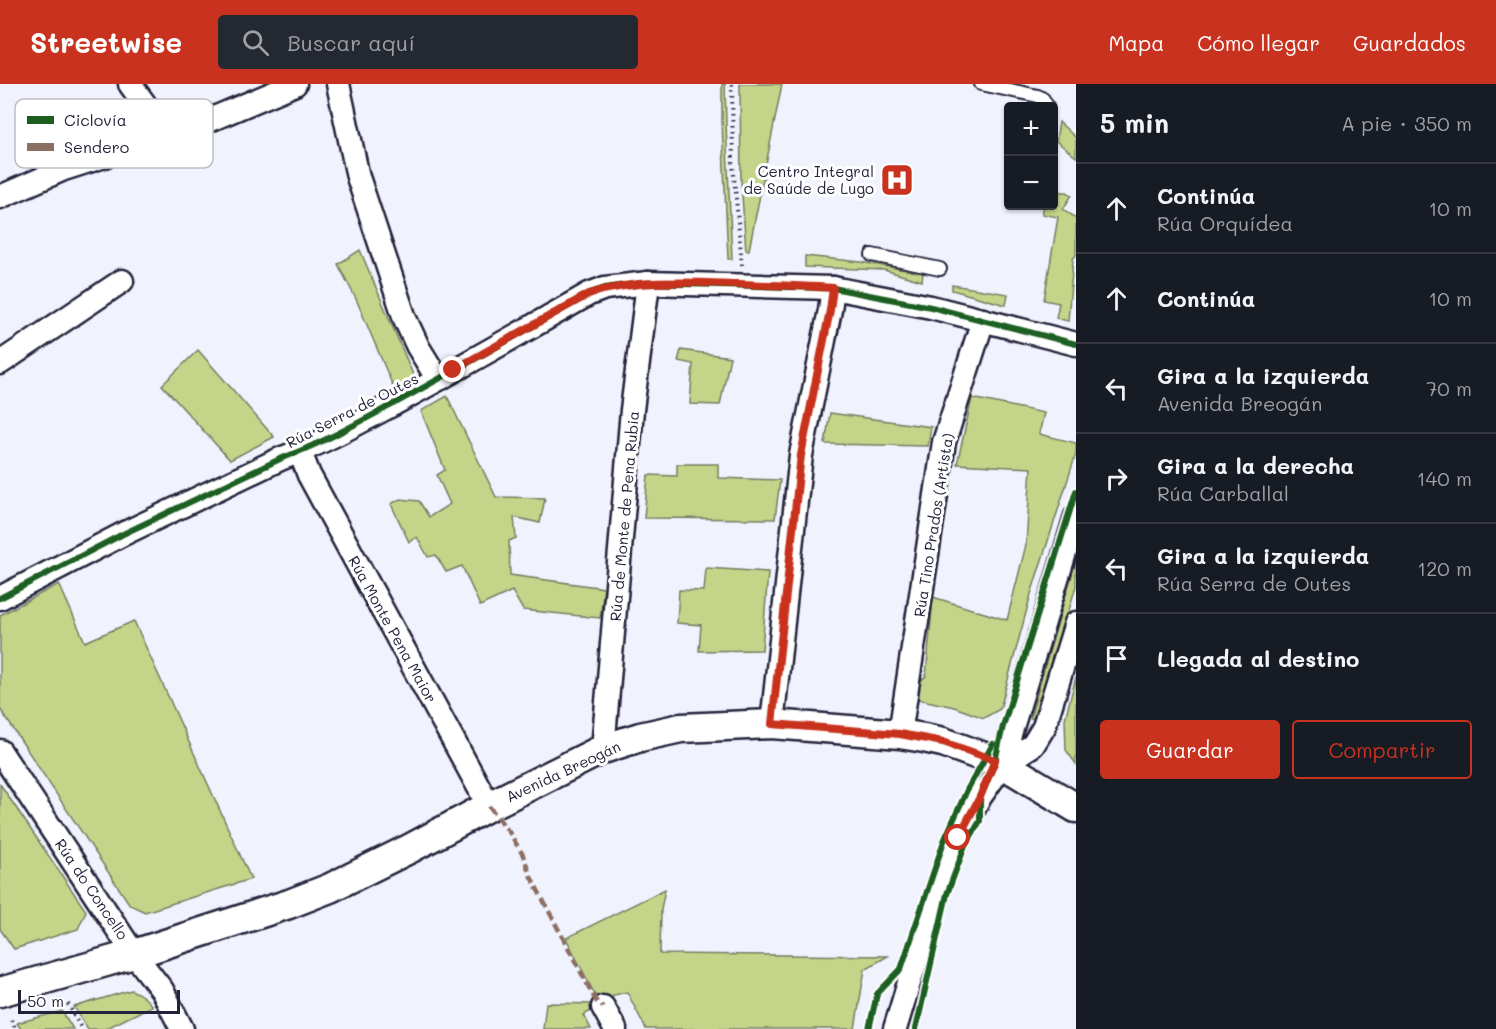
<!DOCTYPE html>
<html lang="es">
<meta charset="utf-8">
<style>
:root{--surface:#171b24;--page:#242831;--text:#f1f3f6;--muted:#9ea1a6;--line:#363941;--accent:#c8321e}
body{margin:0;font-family:Mali,sans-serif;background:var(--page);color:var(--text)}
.controls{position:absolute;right:18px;top:18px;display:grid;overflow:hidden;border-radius:6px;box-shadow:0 2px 4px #0004}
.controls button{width:54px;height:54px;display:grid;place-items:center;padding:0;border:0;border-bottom:2px solid var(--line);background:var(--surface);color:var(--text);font:30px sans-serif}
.scale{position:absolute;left:18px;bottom:15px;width:162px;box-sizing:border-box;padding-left:6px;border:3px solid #22223b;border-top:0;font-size:16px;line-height:21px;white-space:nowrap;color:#22223b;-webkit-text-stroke:4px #fff;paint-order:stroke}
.stop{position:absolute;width:18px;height:18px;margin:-14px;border:4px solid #c8321e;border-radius:50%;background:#fff}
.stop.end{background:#c8321e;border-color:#fff;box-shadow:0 2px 6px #0008}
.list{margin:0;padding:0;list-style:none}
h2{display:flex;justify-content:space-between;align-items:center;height:78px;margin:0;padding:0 24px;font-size:26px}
h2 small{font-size:20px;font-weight:400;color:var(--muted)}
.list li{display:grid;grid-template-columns:39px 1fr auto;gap:18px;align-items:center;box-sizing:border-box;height:90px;padding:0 24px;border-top:2px solid var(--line)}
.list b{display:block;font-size:22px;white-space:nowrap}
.list p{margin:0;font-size:20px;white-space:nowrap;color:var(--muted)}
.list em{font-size:20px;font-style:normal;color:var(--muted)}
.actions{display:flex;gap:12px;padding:18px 24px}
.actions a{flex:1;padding:14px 0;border:2px solid var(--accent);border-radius:6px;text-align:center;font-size:21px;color:var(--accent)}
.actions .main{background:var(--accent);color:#fff}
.icon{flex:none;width:33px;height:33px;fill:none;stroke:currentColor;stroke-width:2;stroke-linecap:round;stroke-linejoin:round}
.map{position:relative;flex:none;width:1076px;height:945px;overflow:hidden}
header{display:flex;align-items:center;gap:36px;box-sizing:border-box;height:84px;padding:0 30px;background:var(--accent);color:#fff}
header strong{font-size:28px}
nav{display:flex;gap:33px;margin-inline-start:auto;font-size:21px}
.search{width:420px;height:54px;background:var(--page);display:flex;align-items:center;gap:15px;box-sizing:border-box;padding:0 21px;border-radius:6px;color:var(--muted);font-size:22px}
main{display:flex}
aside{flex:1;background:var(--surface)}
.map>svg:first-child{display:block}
</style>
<header>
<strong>Streetwise</strong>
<div class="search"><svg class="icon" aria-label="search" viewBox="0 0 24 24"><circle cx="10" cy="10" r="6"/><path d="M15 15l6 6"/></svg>Buscar aquí</div>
<nav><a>Mapa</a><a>Cómo llegar</a><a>Guardados</a></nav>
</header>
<main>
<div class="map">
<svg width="1076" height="945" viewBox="0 0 1076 945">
<rect width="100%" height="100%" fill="#f0f3fd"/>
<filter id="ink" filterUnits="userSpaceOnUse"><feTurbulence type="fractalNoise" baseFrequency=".0167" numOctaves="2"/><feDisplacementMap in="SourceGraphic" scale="12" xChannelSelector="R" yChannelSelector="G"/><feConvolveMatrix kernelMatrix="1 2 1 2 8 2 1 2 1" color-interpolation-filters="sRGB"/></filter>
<g filter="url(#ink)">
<g fill="#c4d589" stroke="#737c62" stroke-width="1.5">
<path d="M722,0H725L726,39L732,175H728L722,39Z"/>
<path d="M740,0H782L749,166H746L741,98Z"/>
<path d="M1059,38L1076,54V73L1056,57Z"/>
<path d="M1057,108H1067L1072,111L1063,125L1076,134V171L1073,175L1068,237L1056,234L1059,219L1044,216L1058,133L1042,130L1044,122H1054V109Z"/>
<path d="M360,166L414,293L409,300L395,307L356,215L338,180Z"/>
<path d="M805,172L861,178L923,189L922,197L884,186L805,183Z"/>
<path d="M952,201L1008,210L1006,221L952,206Z"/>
<path d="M198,266L274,353L230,376L162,301Z"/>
<path d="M681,266L730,273L720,321L690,320L693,280L678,277Z"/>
<path d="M447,312L496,413L545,414L540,439L514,433L516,454L509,457L510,491L604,504L600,534L523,526L512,507L480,522L462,482L446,488L436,471L428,473L417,453L409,458L391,420L400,415L419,417L429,433L450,420L437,391L445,386L421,327Z"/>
<path d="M972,314L1044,329L1039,350L1076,359V370L1031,510L1000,625L984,634L954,623L913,614L914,602L926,592L933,513L1007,536L1026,461L1031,384L957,380Z"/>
<path d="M830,329L931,343L928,362L825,360Z"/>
<path d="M677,380H718V394L780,396L775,435L644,434L648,391L677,392Z"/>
<path d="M1076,476V502L1037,636L1030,634Z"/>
<path d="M706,484L768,488L762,566L699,567L701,541L677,539L679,506L704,507Z"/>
<path d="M59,500L85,558L134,537L251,795L145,828L130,821L0,625V531Z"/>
<path d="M1076,593V680L1066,666L1065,635Z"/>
<path d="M0,700L86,827L78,845L14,865L0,845Z"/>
<path d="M665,805L661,825L660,870L888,872L865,885L855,945H646L627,908L597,915L566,854Z"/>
<path d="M131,906C141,910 146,914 152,922L105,945H88L74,923Z"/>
<path d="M546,919L595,920L596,924L584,931L591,945H543Z"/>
<path d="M62,927L73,945H21L17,939Z"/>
</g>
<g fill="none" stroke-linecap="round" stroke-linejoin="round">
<g stroke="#22223b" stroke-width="16">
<g id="service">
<path d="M981,0L1038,12L1043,15L1047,22"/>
<path d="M872,171L940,185"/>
</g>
</g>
<g stroke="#22223b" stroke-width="27">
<g id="minor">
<path d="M130,0L157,37L155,55"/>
<path d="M338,0L358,93L405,235L418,263L434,289L441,294"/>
<path d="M0,113L64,85L186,46L295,0"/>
<path d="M0,279L122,197"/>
<path d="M300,368L309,391L489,722"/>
<path d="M0,514L123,450L280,375C321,360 360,338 399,317C463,282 526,246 589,210L605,204L648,199L833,204L931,223L1076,260"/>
<path d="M772,640L801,371L830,226L833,204"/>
<path d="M900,650L944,358L983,236"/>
<path d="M603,665L632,326L648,199"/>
<path d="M0,667L134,870L162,906L182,945"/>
<path d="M1003,680L1011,647L1076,432"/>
<path d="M603,923L615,945"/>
<path d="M895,945L933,819L958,754L980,713L1003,680L1033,661L1044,643L1076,539"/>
</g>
</g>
<g stroke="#22223b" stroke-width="33">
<path id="tertiary" d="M0,908L134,870L289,820L330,804L411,764L489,722L603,665L640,653L681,644L772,640L900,650L924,654L943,658L1003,680L1076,724"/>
</g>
<g stroke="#22223b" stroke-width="4" stroke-dasharray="1.5 4.5" stroke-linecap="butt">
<path d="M732,0L733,81L742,181"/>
<path d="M68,920L81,944L79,945"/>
<path d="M11,936L16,945"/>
</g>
<use href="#service" stroke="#fff" stroke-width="12"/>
<use href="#minor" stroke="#fff" stroke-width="22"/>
<use href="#tertiary" stroke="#fff" stroke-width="28"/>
<path stroke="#8d6e63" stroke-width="4.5" stroke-dasharray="9 4.5" stroke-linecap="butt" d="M489,722L509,748L523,771L531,793L596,917L603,923"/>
<g stroke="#fff" stroke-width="10">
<g id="cycleway">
<path d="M0,514L123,450L280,375C321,360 360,338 399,317C463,282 526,246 589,210L605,204L648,199L833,204L931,223L1076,260"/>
<path d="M869,945L877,910L901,885L944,757L967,706L993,660"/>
<path d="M916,945L947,810L965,762L980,737V713L995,677L1003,642L1076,407"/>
</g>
</g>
<use href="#cycleway" stroke="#1b5e20" stroke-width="6"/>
</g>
</g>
<g fill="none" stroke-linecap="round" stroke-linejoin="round" filter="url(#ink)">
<path stroke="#c8321e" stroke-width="8" d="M453,286L589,210C636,195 687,198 736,200C768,201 801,202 833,204L830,226L801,371L772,640L900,650L943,658L995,676L980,713L958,754"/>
</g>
<defs>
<g id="hospital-square" transform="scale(1.725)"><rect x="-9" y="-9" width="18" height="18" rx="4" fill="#c8321e" stroke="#fff"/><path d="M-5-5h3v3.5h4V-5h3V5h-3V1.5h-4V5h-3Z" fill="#fff"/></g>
</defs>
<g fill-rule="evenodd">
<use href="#hospital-square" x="897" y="96"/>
</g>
<g text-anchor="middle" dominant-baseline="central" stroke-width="6" stroke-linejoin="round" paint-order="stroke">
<g font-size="15" fill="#22223b" stroke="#fff" text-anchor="end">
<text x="874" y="87">Centro Integral<tspan x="874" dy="17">de Saúde de Lugo</tspan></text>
</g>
<g font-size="15" fill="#22223b" stroke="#fff">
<text transform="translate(352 326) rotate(-27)">Rúa Serra de Outes</text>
<text transform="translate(624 432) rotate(-85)">Rúa de Monte de Pena Rubia</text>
<text transform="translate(933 441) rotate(-81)">Rúa Tino Prados (Artista)</text>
<text transform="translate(393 545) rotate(61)">Rúa Monte Pena Maior</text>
<text transform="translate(563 687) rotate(-25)">Avenida Breogán</text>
<text transform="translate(92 805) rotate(56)">Rúa do Concello</text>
</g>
</g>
<rect x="15" y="15" width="198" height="69" rx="9" fill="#fff" stroke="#bdbdc4" stroke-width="1.5"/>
<rect x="27" y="32" width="27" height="8" fill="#1b5e20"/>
<rect x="27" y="59" width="27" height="8" fill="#8d6e63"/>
<g font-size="16" fill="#22223b">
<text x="64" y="42">Ciclovía</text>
<text x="64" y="69">Sendero</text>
</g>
</svg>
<div class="controls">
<button>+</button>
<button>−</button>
</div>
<div class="scale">50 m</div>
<div class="stop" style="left:958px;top:754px"></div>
<div class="stop end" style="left:453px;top:286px"></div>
</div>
<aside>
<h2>5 min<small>A pie · 350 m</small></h2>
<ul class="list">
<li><svg class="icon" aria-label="ahead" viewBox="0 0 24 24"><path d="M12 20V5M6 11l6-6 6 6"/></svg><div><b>Continúa</b><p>Rúa Orquídea</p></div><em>10 m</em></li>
<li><svg class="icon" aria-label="ahead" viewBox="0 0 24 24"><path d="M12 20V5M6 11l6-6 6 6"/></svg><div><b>Continúa</b></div><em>10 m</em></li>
<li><svg class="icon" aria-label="left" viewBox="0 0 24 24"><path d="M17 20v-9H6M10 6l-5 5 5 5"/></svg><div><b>Gira a la izquierda</b><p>Avenida Breogán</p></div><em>70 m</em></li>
<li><svg class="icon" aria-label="right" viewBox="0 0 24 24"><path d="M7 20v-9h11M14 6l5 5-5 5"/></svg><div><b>Gira a la derecha</b><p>Rúa Carballal</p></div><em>140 m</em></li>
<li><svg class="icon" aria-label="left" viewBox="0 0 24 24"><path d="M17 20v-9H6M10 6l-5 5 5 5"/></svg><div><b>Gira a la izquierda</b><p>Rúa Serra de Outes</p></div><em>120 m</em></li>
<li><svg class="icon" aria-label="arrive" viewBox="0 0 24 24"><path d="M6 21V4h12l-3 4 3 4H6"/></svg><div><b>Llegada al destino</b></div></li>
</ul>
<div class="actions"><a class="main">Guardar</a><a>Compartir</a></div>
</aside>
</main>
